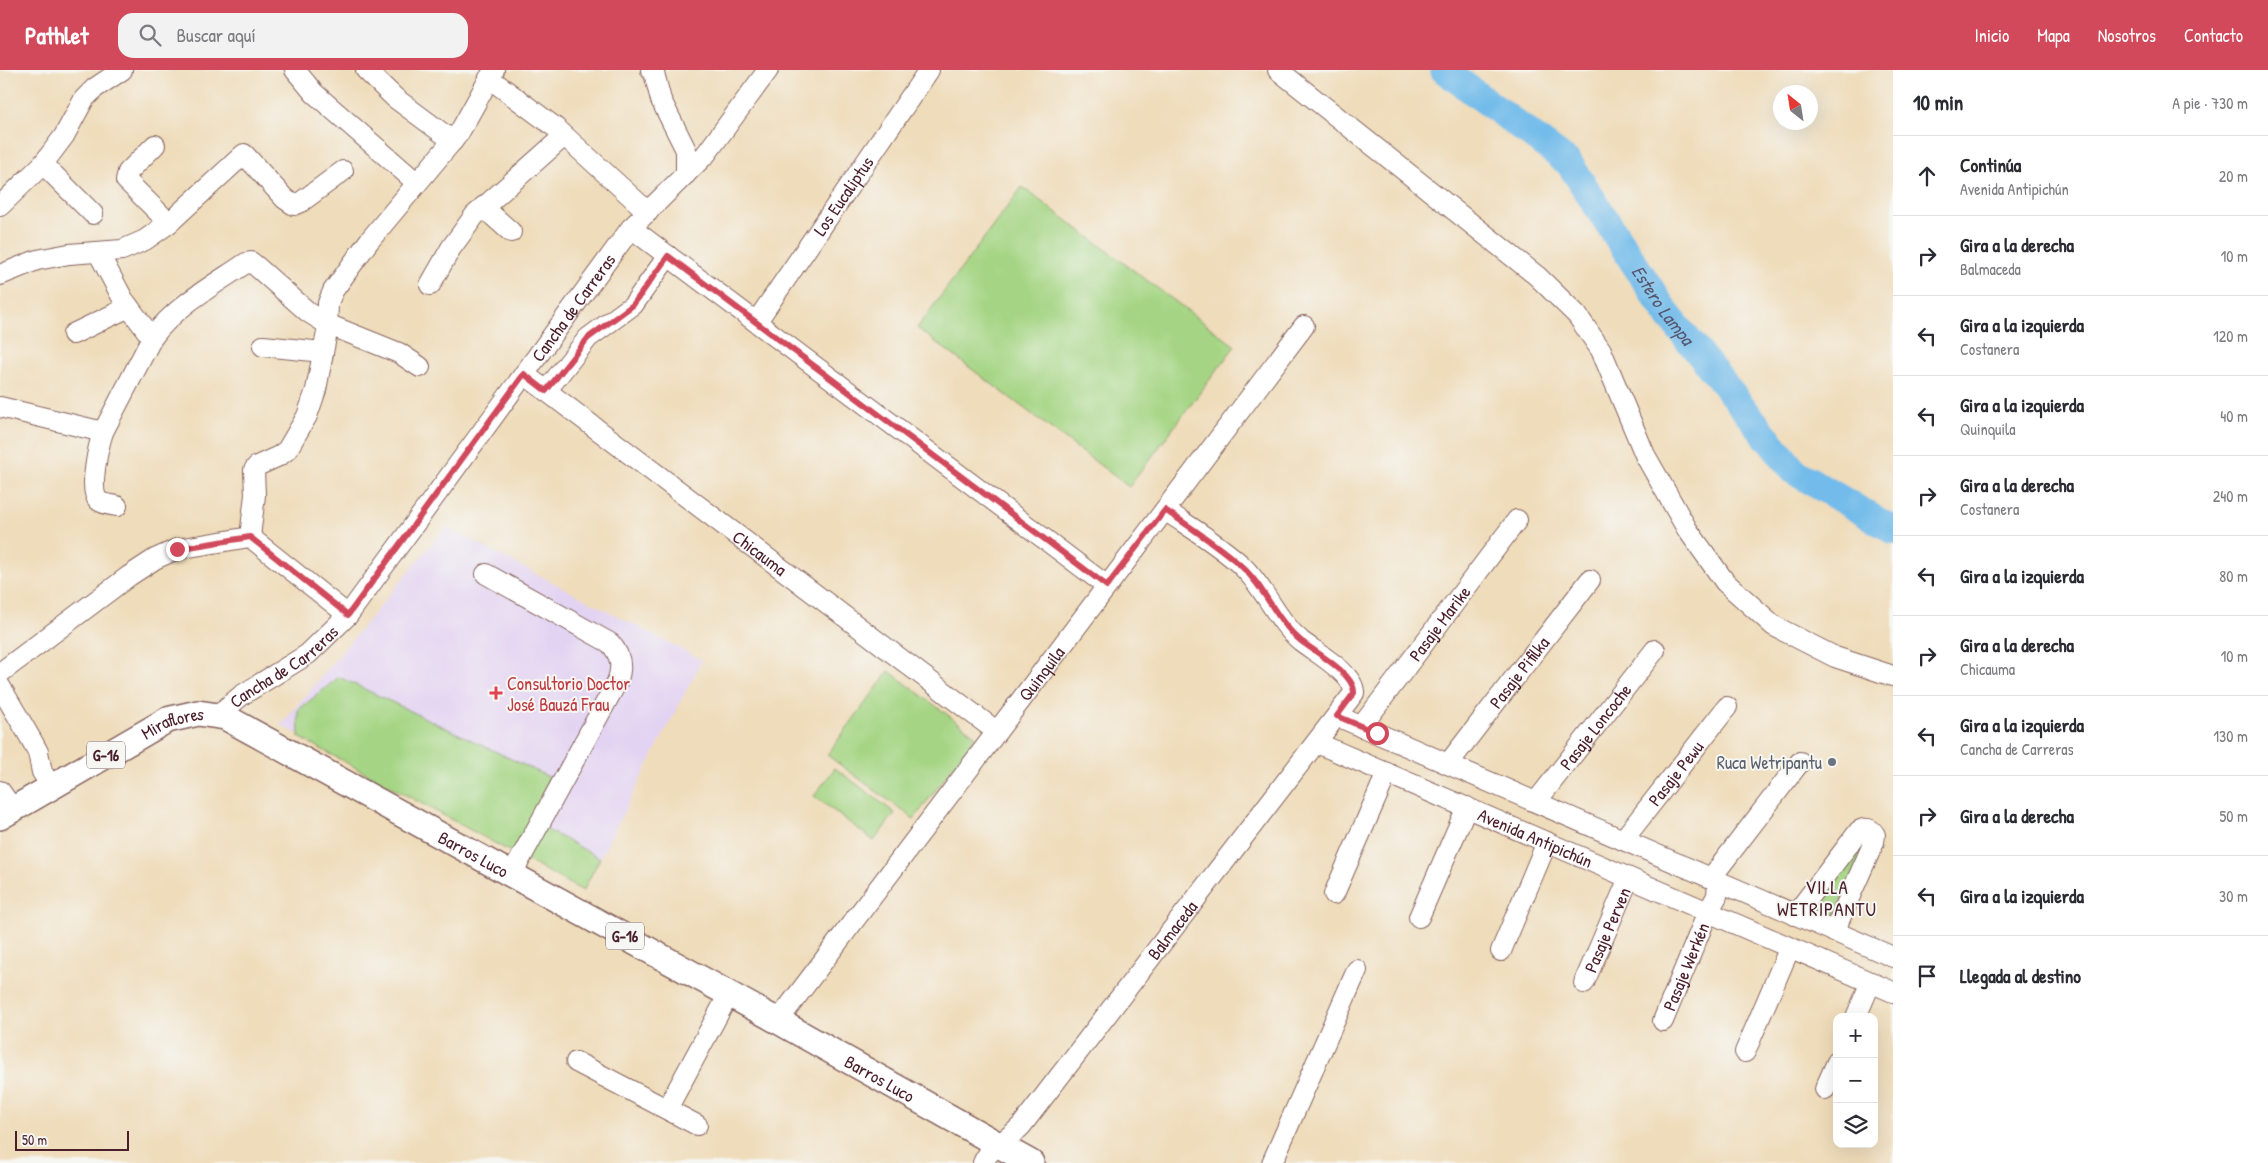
<!DOCTYPE html>
<html lang="es">
<meta charset="utf-8">
<style>
:root{--surface:#fff;--page:#f2f2f3;--text:#2b2b33;--muted:#7c7c81;--line:#e1e1e2;--accent:#d1495b}
body{margin:0;font-family:"Patrick Hand",sans-serif;background:var(--page);color:var(--text)}
.controls{position:absolute;right:15px;bottom:15px;display:grid;overflow:hidden;border-radius:10px;box-shadow:0 5px 20px #0002}
.controls button{width:45px;height:45px;display:grid;place-items:center;padding:0;border:0;border-bottom:1px solid var(--line);background:var(--surface);color:var(--text);font:25px sans-serif}
.compass{position:absolute;left:1773px;top:15px;width:45px;height:45px;border-radius:50%;background:var(--surface);box-shadow:0 5px 20px #0002;rotate:330deg}
.scale{position:absolute;left:15px;bottom:12px;width:114px;box-sizing:border-box;padding-left:5px;border:2px solid #4a1f2b;border-top:0;font-size:14px;line-height:18px;white-space:nowrap;color:#4a1f2b;-webkit-text-stroke:4px #f6f6f2;paint-order:stroke}
.stop{position:absolute;width:15px;height:15px;margin:-11px;border:4px solid #d1495b;border-radius:50%;background:#fff}
.stop.end{background:#d1495b;border-color:#fff;box-shadow:0 1px 5px #0008}
.list{margin:0;padding:0;list-style:none}
h2{display:flex;justify-content:space-between;align-items:center;height:65px;margin:0;padding:0 20px;font-size:21px}
h2 small{font-size:16px;font-weight:400;color:var(--muted)}
.list li{display:grid;grid-template-columns:32px 1fr auto;gap:15px;align-items:center;box-sizing:border-box;height:80px;padding:0 20px;border-top:1px solid var(--line)}
.list b{display:block;font-size:19px;white-space:nowrap}
.list p{margin:0;font-size:16px;white-space:nowrap;color:var(--muted)}
.list em{font-size:16px;font-style:normal;color:var(--muted)}
.icon{flex:none;width:28px;height:28px;fill:none;stroke:currentColor;stroke-width:2;stroke-linecap:round;stroke-linejoin:round}
.map{position:relative;flex:none;width:1893px;height:1093px;overflow:hidden}
header{display:flex;align-items:center;gap:30px;box-sizing:border-box;height:70px;padding:0 25px;background:var(--accent);color:#fff}
header strong{font-size:24px}
nav{display:flex;gap:28px;margin-inline-start:auto;font-size:18px}
.search{width:350px;height:45px;background:var(--page);display:flex;align-items:center;gap:12px;box-sizing:border-box;padding:0 18px;border-radius:15px;color:var(--muted);font-size:19px}
main{display:flex}
aside{flex:1;background:var(--surface)}
.map>svg:first-child{display:block}
</style>
<header>
<strong>Pathlet</strong>
<div class="search"><svg class="icon" aria-label="search" viewBox="0 0 24 24"><circle cx="10" cy="10" r="6"/><path d="M15 15l6 6"/></svg>Buscar aquí</div>
<nav><a>Inicio</a><a>Mapa</a><a>Nosotros</a><a>Contacto</a></nav>
</header>
<main>
<div class="map">
<svg width="1893" height="1093" viewBox="0 0 1893 1093">
<rect width="100%" height="100%" fill="#f6f6f2"/>
<filter id="ink" filterUnits="userSpaceOnUse"><feTurbulence type="fractalNoise" baseFrequency=".02" numOctaves="2"/><feDisplacementMap in="SourceGraphic" scale="10" xChannelSelector="R" yChannelSelector="G"/><feConvolveMatrix kernelMatrix="1 2 1 2 8 2 1 2 1" color-interpolation-filters="sRGB"/></filter>
<filter id="wash" filterUnits="userSpaceOnUse"><feTurbulence type="fractalNoise" baseFrequency=".0096" numOctaves="4" result="noise"/><feDisplacementMap in="SourceGraphic" scale="20" xChannelSelector="R" yChannelSelector="G"/><feGaussianBlur stdDeviation="1.12" result="paint"/><feColorMatrix in="noise" values="0 0 0 0 0 0 0 0 0 0 0 0 0 0 0 0 0 1.4 0 .05"/><feComposite in="paint" operator="in"/></filter>
<g filter="url(#wash)">
<rect width="100%" height="100%" fill="#efdcba"/>
<path fill="#e3d3f2" d="M446,457L702,590L583,821L281,655Z"/>
<g fill="#a5d584" stroke="#787a58">
<path d="M1022,117L1235,276L1129,417L917,258Z"/>
<path d="M889,601L976,666L914,749L827,685Z"/>
<path d="M339,607L549,707L532,752L600,788L583,821L299,667L298,640Z"/>
<path d="M835,698L895,743L874,771L814,726Z"/>
<path d="M1860,769L1869,771L1832,851L1806,839Z"/>
</g>
<g fill="none" stroke-linecap="round" stroke-linejoin="round">
<path stroke="#72bbea" stroke-width="28" id="s1" d="M1444,0L1569,93L1665,241L1794,401L1893,460"/>
</g>
</g>
<g filter="url(#ink)">
<g fill="none" stroke-linecap="round" stroke-linejoin="round">
<g stroke="#84615d" stroke-width="22">
<g id="minor">
<path d="M295,0L314,23L417,113"/>
<path d="M366,0L395,28L453,71"/>
<path d="M651,0L654,3L661,30L686,80V104"/>
<path d="M1278,0L1537,206L1577,245L1601,280L1645,385L1687,459L1725,512L1774,556L1835,587L1893,606"/>
<path d="M489,8L556,58L648,142"/>
<path d="M155,75L128,102L126,110L169,153"/>
<path d="M43,94L93,144"/>
<path d="M0,136L43,94L64,66L84,29L95,18L122,0"/>
<path d="M483,137L511,162"/>
<path d="M631,158L1107,516"/>
<path d="M98,182L123,229L152,268"/>
<path d="M0,205L37,190L69,184L122,180L145,170L169,153L244,84L285,129L294,135L301,132L343,101"/>
<path d="M430,215L451,178L475,145L564,66"/>
<path id="s2" d="M757,251L929,0"/>
<path d="M73,264L129,237"/>
<path d="M263,276L323,282"/>
<path id="s3" d="M524,304L996,661"/>
<path d="M546,321L588,268L633,235L668,186"/>
<path d="M0,337L103,362"/>
<path d="M117,436C111,435 102,434 98,430C88,421 99,374 103,362L152,268C175,236 214,215 246,193L251,192L256,196L308,242L327,254L399,283L420,297"/>
<path d="M250,467L255,425L254,400L257,396L279,386L287,380L307,346L316,320L327,262L328,233L333,221L369,171L459,63L494,0"/>
<path d="M486,504L610,573C621,585 623,597 617,612L512,804"/>
<path d="M0,603L129,506L155,489L177,479L250,467L348,545"/>
<path d="M0,616L31,669L38,682L42,702L52,717"/>
<path id="s4" d="M218,645L242,625L308,584L348,545L631,158L706,84L768,0"/>
<path d="M1337,646L1893,887"/>
<path id="s5" d="M1361,657L1517,450"/>
<path id="s6" d="M1317,673L1893,922"/>
<path id="s7" d="M1448,694L1590,510"/>
<path d="M0,721L13,739"/>
<path id="s8" d="M1536,732L1655,580"/>
<path id="s9" d="M1623,770L1727,637"/>
<path d="M1711,808L1800,692"/>
<path d="M1334,824L1387,703"/>
<path d="M1795,845L1859,761C1865,757 1871,758 1875,765L1874,772L1834,862"/>
<path d="M1419,847L1467,737"/>
<path d="M1501,881L1547,772"/>
<path id="s10" d="M1584,913L1629,808"/>
<path d="M1856,947L1871,912"/>
<path id="s11" d="M778,951L1304,256"/>
<path id="s12" d="M1663,951L1708,842L1717,826L1718,811"/>
<path d="M1745,982L1790,877"/>
<path d="M576,992L697,1055"/>
<path d="M1825,1019L1837,992"/>
<path d="M667,1039L729,924"/>
<path id="s13" d="M983,1093C989,1077 1010,1069 1022,1055L1354,623C1355,604 1315,582 1301,571C1276,550 1266,519 1242,496C1220,475 1191,458 1165,440"/>
<path d="M1272,1093L1357,900"/>
</g>
</g>
<g stroke="#84615d" stroke-width="28">
<g id="major">
<path id="s14" d="M0,747L167,650L198,643L225,647L778,951L1031,1093"/>
</g>
</g>
<use href="#minor" stroke="#fff" stroke-width="20"/>
<use href="#major" stroke="#fff" stroke-width="25"/>
</g>
</g>
<g fill="none" stroke-linecap="round" stroke-linejoin="round" filter="url(#ink)">
<path stroke="#d1495b" stroke-width="6" d="M177,479L250,467L348,545L524,304L546,321L588,268L633,235L668,186L1107,516L1165,440C1190,457 1216,474 1239,494C1265,516 1275,550 1301,571C1315,582 1355,604 1354,623L1337,646L1377,663"/>
</g>
<path fill="#e0444e" stroke="#f6f6f2" stroke-width="2" d="M493.5 615.5h5v5h5v5h-5v5h-5v-5h-5v-5h5z"/>
<circle fill="#6b7280" stroke="#f6f6f2" stroke-width="2" cx="1832" cy="692" r="5"/>
<g text-anchor="middle" dominant-baseline="central" stroke-width="4" stroke-linejoin="round" paint-order="stroke">
<g fill="#f6f6f2" stroke="#7e6067" stroke-width="1">
<rect x="87" y="671.5" width="38" height="27" rx="4"/>
<rect x="606" y="852.5" width="38" height="27" rx="4"/>
</g>
<g font-size="16" font-weight="bold" fill="#4a1f2b">
<text x="106" y="685">G-16</text>
<text x="625" y="866">G-16</text>
</g>
<g font-size="18" fill="#4a1f2b" stroke="#f6f6f2">
<text stroke="none"><textPath href="#s2" startOffset="152">Los Eucaliptus</textPath></text>
<text stroke="none"><textPath href="#s4" startOffset="546">Cancha de Carreras</textPath></text>
<text stroke="none"><textPath href="#s3" startOffset="296">Chicauma</textPath></text>
<text stroke="none"><textPath href="#s5" startOffset="130">Pasaje Marike</textPath></text>
<text stroke="none"><textPath href="#s4" startOffset="82">Cancha de Carreras</textPath></text>
<text stroke="none"><textPath href="#s7" startOffset="116">Pasaje Pifilka</textPath></text>
<text stroke="none"><textPath href="#s11" startOffset="436">Quinquila</textPath></text>
<text stroke="none"><textPath href="#s14" startOffset="198">Miraflores</textPath></text>
<text stroke="none"><textPath href="#s8" startOffset="96">Pasaje Loncoche</textPath></text>
<text stroke="none"><textPath href="#s9" startOffset="85">Pasaje Pewu</textPath></text>
<text stroke="none"><textPath href="#s6" startOffset="238">Avenida Antipichún</textPath></text>
<text stroke="none"><textPath href="#s14" startOffset="536">Barros Luco</textPath></text>
<text stroke="none"><textPath href="#s13" startOffset="301">Balmaceda</textPath></text>
<text stroke="none"><textPath href="#s10" startOffset="58">Pasaje Perven</textPath></text>
<text stroke="none"><textPath href="#s12" startOffset="59">Pasaje Werkén</textPath></text>
<text stroke="none"><textPath href="#s14" startOffset="1000">Barros Luco</textPath></text>
</g>
<g font-size="18" fill="#be3a42" stroke="#f6f6f2" text-anchor="start">
<text x="507" y="613">Consultorio Doctor<tspan x="507" dy="21">José Bauzá Frau</tspan></text>
</g>
<g font-size="18" fill="#5b616d" stroke="#f6f6f2" text-anchor="end">
<text x="1822" y="692">Ruca Wetripantu</text>
</g>
<g font-size="19" font-style="italic" fill="#58566e" stroke="#f6f6f2">
<text stroke="none"><textPath href="#s1" startOffset="326">Estero Lampa</textPath></text>
</g>
<g font-size="19" letter-spacing="1" fill="#4a1f2b" stroke="#f6f6f2">
<text x="1827" y="817">VILLA<tspan x="1827" dy="22">WETRIPANTU</tspan></text>
</g>
</g>
</svg>
<div class="controls">
<button>+</button>
<button>−</button>
<button><svg class="icon" aria-label="layers" viewBox="0 0 24 24"><path d="M12 4l9 5-9 5-9-5zM3 14l9 5 9-5"/></svg></button>
</div>
<svg class="compass" viewBox="-18 -18 36 36"><path d="M0-13l5 13h-10z" fill="#e53935"/><path d="M0 13l5-13h-10z" fill="#7c7c81"/></svg>
<div class="scale">50 m</div>
<div class="stop" style="left:1377px;top:663px"></div>
<div class="stop end" style="left:177px;top:479px"></div>
</div>
<aside>
<h2>10 min<small>A pie · 730 m</small></h2>
<ul class="list">
<li><svg class="icon" aria-label="ahead" viewBox="0 0 24 24"><path d="M12 20V5M6 11l6-6 6 6"/></svg><div><b>Continúa</b><p>Avenida Antipichún</p></div><em>20 m</em></li>
<li><svg class="icon" aria-label="right" viewBox="0 0 24 24"><path d="M7 20v-9h11M14 6l5 5-5 5"/></svg><div><b>Gira a la derecha</b><p>Balmaceda</p></div><em>10 m</em></li>
<li><svg class="icon" aria-label="left" viewBox="0 0 24 24"><path d="M17 20v-9H6M10 6l-5 5 5 5"/></svg><div><b>Gira a la izquierda</b><p>Costanera</p></div><em>120 m</em></li>
<li><svg class="icon" aria-label="left" viewBox="0 0 24 24"><path d="M17 20v-9H6M10 6l-5 5 5 5"/></svg><div><b>Gira a la izquierda</b><p>Quinquila</p></div><em>40 m</em></li>
<li><svg class="icon" aria-label="right" viewBox="0 0 24 24"><path d="M7 20v-9h11M14 6l5 5-5 5"/></svg><div><b>Gira a la derecha</b><p>Costanera</p></div><em>240 m</em></li>
<li><svg class="icon" aria-label="left" viewBox="0 0 24 24"><path d="M17 20v-9H6M10 6l-5 5 5 5"/></svg><div><b>Gira a la izquierda</b></div><em>80 m</em></li>
<li><svg class="icon" aria-label="right" viewBox="0 0 24 24"><path d="M7 20v-9h11M14 6l5 5-5 5"/></svg><div><b>Gira a la derecha</b><p>Chicauma</p></div><em>10 m</em></li>
<li><svg class="icon" aria-label="left" viewBox="0 0 24 24"><path d="M17 20v-9H6M10 6l-5 5 5 5"/></svg><div><b>Gira a la izquierda</b><p>Cancha de Carreras</p></div><em>130 m</em></li>
<li><svg class="icon" aria-label="right" viewBox="0 0 24 24"><path d="M7 20v-9h11M14 6l5 5-5 5"/></svg><div><b>Gira a la derecha</b></div><em>50 m</em></li>
<li><svg class="icon" aria-label="left" viewBox="0 0 24 24"><path d="M17 20v-9H6M10 6l-5 5 5 5"/></svg><div><b>Gira a la izquierda</b></div><em>30 m</em></li>
<li><svg class="icon" aria-label="arrive" viewBox="0 0 24 24"><path d="M6 21V4h12l-3 4 3 4H6"/></svg><div><b>Llegada al destino</b></div></li>
</ul>
</aside>
</main>
